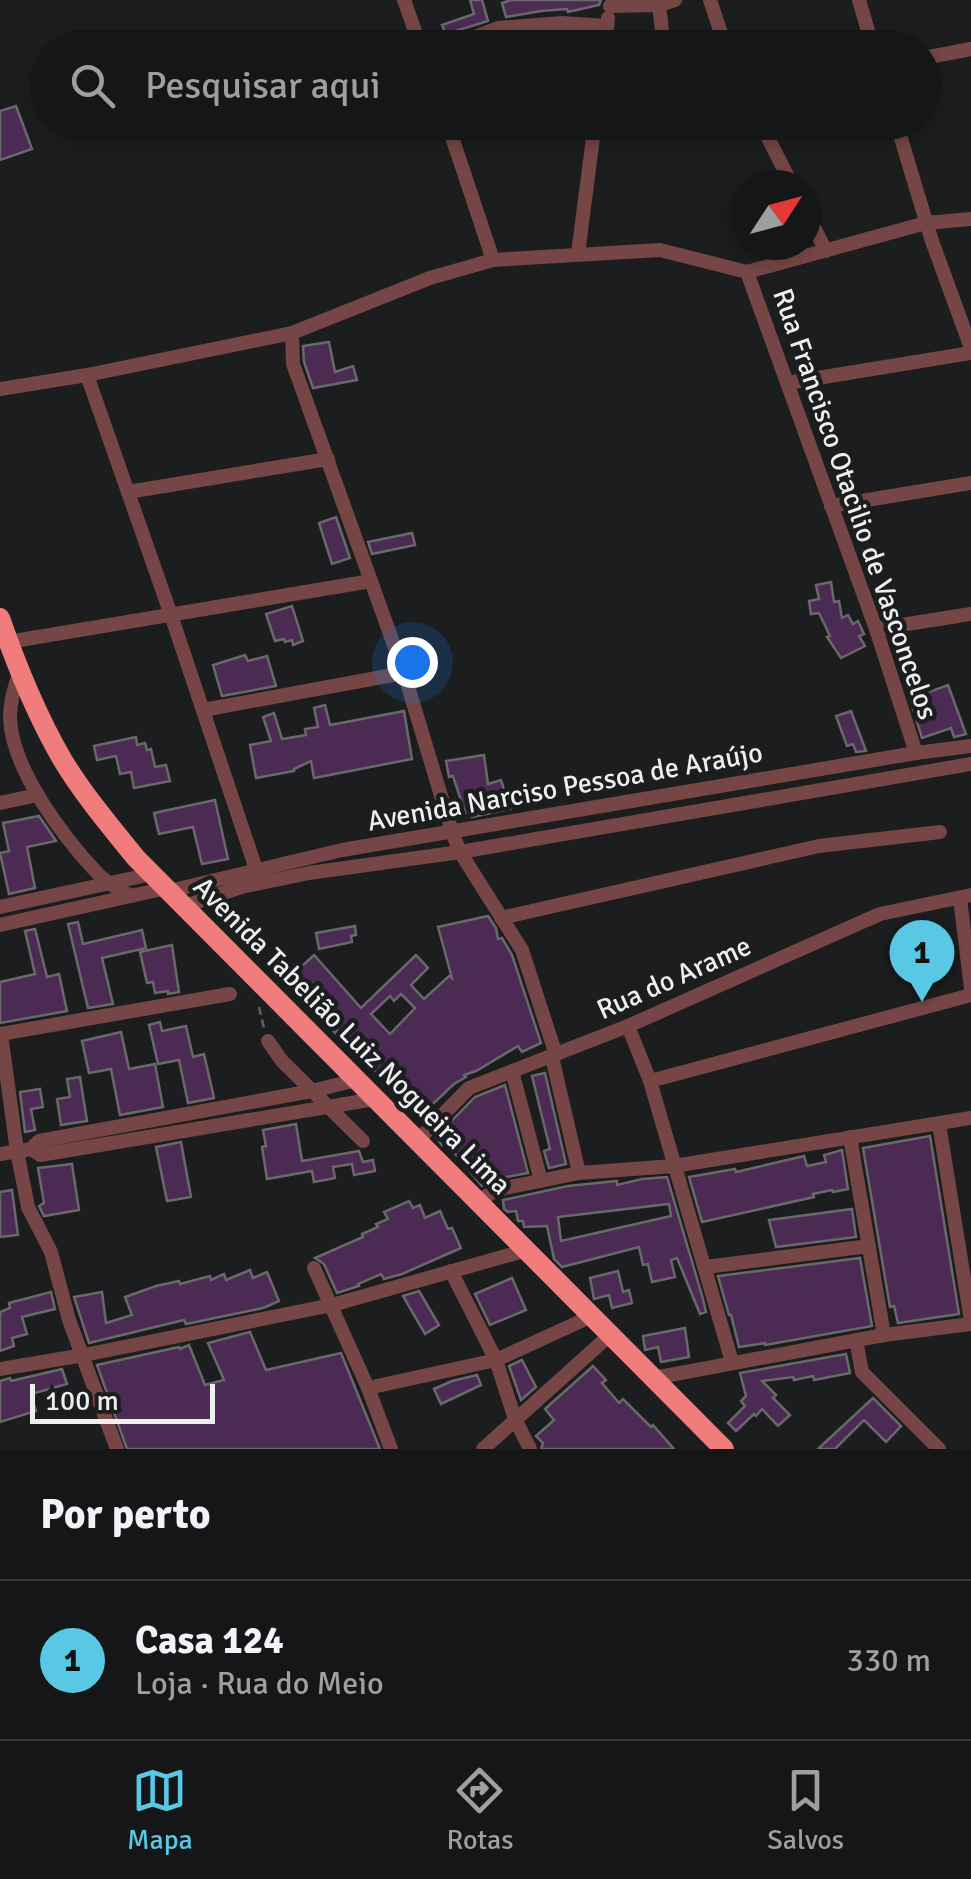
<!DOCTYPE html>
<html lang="pt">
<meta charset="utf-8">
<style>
:root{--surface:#141617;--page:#212324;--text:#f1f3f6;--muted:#9d9fa1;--line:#333536;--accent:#59c8e4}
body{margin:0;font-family:Signika,sans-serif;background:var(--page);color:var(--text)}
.compass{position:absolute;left:731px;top:170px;width:90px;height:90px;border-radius:50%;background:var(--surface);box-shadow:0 5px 15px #0003;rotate:54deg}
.scale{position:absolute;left:30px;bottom:25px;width:185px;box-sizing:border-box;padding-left:10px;border:5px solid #eceeef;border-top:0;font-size:28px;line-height:35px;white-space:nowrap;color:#eceeef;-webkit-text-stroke:8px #1b1d1f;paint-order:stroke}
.you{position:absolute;left:412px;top:662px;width:35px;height:35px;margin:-25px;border:8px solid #fff;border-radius:50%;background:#1a73e8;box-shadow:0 0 0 15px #1a73e833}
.badge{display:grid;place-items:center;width:65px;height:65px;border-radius:50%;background:var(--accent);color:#111;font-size:32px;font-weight:700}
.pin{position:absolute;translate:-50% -82px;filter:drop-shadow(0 2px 5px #0008)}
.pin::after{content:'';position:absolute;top:52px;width:35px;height:30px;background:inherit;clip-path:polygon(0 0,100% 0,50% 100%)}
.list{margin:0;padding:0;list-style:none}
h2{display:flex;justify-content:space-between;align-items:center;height:130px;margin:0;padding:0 40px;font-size:42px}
h2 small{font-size:32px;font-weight:400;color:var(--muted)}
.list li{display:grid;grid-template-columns:65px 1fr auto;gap:30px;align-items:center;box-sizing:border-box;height:160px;padding:0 40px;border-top:2px solid var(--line)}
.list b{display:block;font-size:38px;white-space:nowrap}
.list p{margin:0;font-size:32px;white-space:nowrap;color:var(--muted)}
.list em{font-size:32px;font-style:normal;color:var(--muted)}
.icon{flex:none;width:55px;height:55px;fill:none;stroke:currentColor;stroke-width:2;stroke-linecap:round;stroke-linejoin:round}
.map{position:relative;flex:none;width:971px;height:1449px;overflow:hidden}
.search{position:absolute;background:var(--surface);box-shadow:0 5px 15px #0003;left:30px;right:30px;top:30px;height:110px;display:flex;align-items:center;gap:25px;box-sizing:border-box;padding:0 35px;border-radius:55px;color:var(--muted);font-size:38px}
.sheet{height:290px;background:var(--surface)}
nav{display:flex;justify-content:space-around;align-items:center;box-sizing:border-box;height:140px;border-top:2px solid var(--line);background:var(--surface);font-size:28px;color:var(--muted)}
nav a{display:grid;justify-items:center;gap:5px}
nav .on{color:var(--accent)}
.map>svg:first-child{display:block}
</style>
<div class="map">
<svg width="971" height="1449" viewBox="0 0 971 1449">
<rect width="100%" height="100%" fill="#1b1d1f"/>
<g fill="#4b2a54" stroke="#69686a" stroke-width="2.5" fill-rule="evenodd">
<path d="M470,0H482L488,21L446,34L442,25L474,14Z"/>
<path d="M511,0H601L599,5L568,12L567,9L541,11L506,17L502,3Z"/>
<path d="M16,106L32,149L0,160V111Z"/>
<path d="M329,342L335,372L353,366L357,380L313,388L304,362L303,346Z"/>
<path d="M336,517L350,558L332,564L319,523Z"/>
<path d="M412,533L415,545L372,554L368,542Z"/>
<path d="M831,582L834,602L839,601L842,618L848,615L853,624L858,621L864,634L859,636L865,646L841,658L827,637L830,636L819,613L811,614L809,601L819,599L816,585Z"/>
<path d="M292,606L303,641L293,645L292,640L285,642L284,639L275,641L266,614Z"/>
<path d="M245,655L248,661L267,656L276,686L222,696L213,665Z"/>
<path d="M948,685L966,734L954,737L951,728L922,738L908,693L919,689L921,695Z"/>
<path d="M325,705L330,725L404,711L412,759L314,778L311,761L294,769V771L256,778L250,745L271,741L263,717L274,713L282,739L306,735L305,729L318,727L314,708Z"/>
<path d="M851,711L866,751L856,752L853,744L847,746L836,716Z"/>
<path d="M136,737L137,745L145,743L147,750L151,749L155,767L166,765L170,781L134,788L131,772L120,774L116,756L97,760L94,746Z"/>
<path d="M484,755L488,784L501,780L510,809L472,817L470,811L465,813L453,776L449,777L446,761Z"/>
<path d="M215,800L228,859L202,864L193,827L159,834L154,813Z"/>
<path d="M39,816L56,841L27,847L35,888L9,894L0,853L9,851L3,823Z"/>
<path d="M488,916L496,928L498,939L502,938L512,955L541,1043L522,1052L518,1046L476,1071L464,1075L466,1077L454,1084L419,1117L366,1061L368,1059L353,1043L351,1045L337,1030L335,1033L287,980L314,955L361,1008L416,955L428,968L411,985L424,999L449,976L452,978L438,927ZM401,994L415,1008L390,1034L371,1014L390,996L394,1001Z"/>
<path d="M78,922L83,944L142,930L146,948L102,958L113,1004L88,1008L68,924Z"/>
<path d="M355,926L356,935L351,936L352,942L319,949L316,933Z"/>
<path d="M35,929L47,977L59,974L67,1011L0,1023V982L35,974L25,931Z"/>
<path d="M172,945L179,992L168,994V991L155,993L153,982L147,983L140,952Z"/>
<path d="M160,1022L162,1031L186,1026L193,1057L204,1054L214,1098L188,1103L179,1060L158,1064L149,1025Z"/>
<path d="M121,1032L129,1069L155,1064L163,1107L120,1115L111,1069L89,1073L82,1041Z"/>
<path d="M545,1073L566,1164L549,1168L544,1151L550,1149L532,1076Z"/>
<path d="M80,1077L87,1121L61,1125L57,1099L70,1097L67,1079Z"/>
<path d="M505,1085L528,1173L501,1178L500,1176L482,1186L445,1142L442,1145L436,1137L475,1097Z"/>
<path d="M40,1089L43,1107L31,1109L35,1130L25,1132L20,1092Z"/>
<path d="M296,1124L302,1161L359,1151L363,1162L373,1160L375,1171L354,1175L352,1164L333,1167L335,1178L314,1182L312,1171L267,1179L262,1147L266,1146L263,1130Z"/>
<path d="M930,1136L959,1314L898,1323L894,1306L890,1307L863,1148Z"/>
<path d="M181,1142L191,1197L167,1201L156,1147Z"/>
<path d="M842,1150L848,1189L833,1192L832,1190L813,1194L814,1197L702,1222L689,1177L735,1169L736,1172L804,1156L807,1166L826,1162L824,1155Z"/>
<path d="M72,1164L79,1210L44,1216L39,1206L44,1203L38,1168Z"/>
<path d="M667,1177L703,1299L706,1312L700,1314L677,1258L671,1260L675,1277L652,1282L648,1264L643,1265L639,1247L562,1267L554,1259L547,1226L524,1227L523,1221H518L516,1211L508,1212L504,1209L503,1200L568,1186L617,1181V1185L642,1179ZM669,1204L671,1216L561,1241L558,1217Z"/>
<path d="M12,1190L18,1235L0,1237V1192Z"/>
<path d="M409,1201L413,1208L420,1205L425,1218L440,1211L448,1229L452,1228L461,1248L402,1274L384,1279L381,1274L358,1284L359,1286L337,1293L324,1264L315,1258L363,1237L362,1234L378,1227L376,1224L388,1219L384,1212Z"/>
<path d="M852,1209L856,1237L776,1247L769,1220Z"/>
<path d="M860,1258L872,1326L765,1345V1343L739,1347L731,1315H729L718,1276Z"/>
<path d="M250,1270L253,1278L267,1272L279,1301L263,1308L186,1324L184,1320L89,1343L74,1297L102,1292L106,1323L132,1315L125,1297L156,1286L179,1281L180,1284L210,1276L211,1280L224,1274L226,1280Z"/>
<path d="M618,1271L623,1292L629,1290L632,1303L612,1308L609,1295L594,1299L590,1278Z"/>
<path d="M512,1278L526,1310L490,1325L475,1294Z"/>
<path d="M419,1291L439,1325L425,1334L403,1296Z"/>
<path d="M51,1292L55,1309L22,1317L27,1334L12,1338L14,1346L0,1351V1312L10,1308L9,1303Z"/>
<path d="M685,1328L689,1357L661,1362L658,1347L645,1350L643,1336Z"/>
<path d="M250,1332L266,1370L341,1353L380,1449H127L97,1365L179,1347L180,1349L189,1345L205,1385L224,1380L208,1343Z"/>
<path d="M846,1354L850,1373L814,1380L813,1376L794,1380L793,1377L762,1381L776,1395L773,1398L790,1415L778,1426L762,1409L756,1416L754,1414L736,1431L728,1423L745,1406L741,1401L746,1396L740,1373Z"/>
<path d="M522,1360L536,1387L521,1400L509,1366Z"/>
<path d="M593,1366L606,1380L602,1383L619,1403L623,1399L651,1427L653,1425L674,1449H541L543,1443L536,1436L554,1420L545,1409Z"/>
<path d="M62,1369L67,1384L31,1394L36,1411L0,1422V1381L10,1378L11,1381Z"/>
<path d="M477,1375L481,1385L441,1404L434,1389L452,1381Z"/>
<path d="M873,1398L901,1426L886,1442L864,1420L835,1449H818Z"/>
</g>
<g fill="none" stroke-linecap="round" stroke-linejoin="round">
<path stroke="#5f6162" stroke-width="2.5" stroke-dasharray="8 5" stroke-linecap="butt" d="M259,1007L264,1028"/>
<g stroke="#754645" stroke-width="14">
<path d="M404,0L421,48"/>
<path d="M710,0L726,48"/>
<path d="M859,0L873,48"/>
<path d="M659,5L664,48"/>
<path d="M610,6L659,5L675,0"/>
<path d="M447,48L498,28L562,23L607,26"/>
<path d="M605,48L608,18"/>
<path d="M924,58L971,49"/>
<path d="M447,122L493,260"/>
<path d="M760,122L792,185"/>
<path d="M896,122L932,241L971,348"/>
<path d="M448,124L597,122"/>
<path d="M806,212L826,251"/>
<path d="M578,254L595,122"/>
<path d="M747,272L876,629L916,753"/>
<path d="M292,333L293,364L404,673L452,832L460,852L522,950L556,1055"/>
<path d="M87,375L171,615L256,869"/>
<path d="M787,383L971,353"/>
<path d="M0,389L87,375L292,333L430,278L493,260L660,250L747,272L926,223L971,219"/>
<path d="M128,492L328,459"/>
<path d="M831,506L971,483"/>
<path d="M876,629L971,614"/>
<path d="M8,642L371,581"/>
<path d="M20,672C14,687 10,700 10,717C11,769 64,838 99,875C108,884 121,890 131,896"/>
<path d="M203,710L404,673"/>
<path d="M0,803L38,795"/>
<path d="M169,891L342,850L916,753L971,746"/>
<path d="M960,898L971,989"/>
<path d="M185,906L241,887L309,873L460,852L971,764"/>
<path d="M0,907L152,874"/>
<path d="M501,918L819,846L940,832"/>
<path d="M0,925L167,888"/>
<path d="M628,1026L650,1081L732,1362"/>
<path d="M0,1034L230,994"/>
<path d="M1,1034L17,1151L28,1207L51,1252L69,1320L117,1449"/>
<path d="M268,1041L282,1061L363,1141"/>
<path d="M552,1057L579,1173"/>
<path d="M512,1071L541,1181"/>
<path d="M650,1081L971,995"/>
<path d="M939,1124L971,1321"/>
<path d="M850,1137L884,1335"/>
<path d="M417,1141L469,1088L628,1026L880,914L971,895"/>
<path d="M31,1149L40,1155L375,1099"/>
<path d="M0,1154L31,1149L39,1141L312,1091L356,1080"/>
<path d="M477,1202L491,1193L505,1188L579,1173L674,1166L971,1118"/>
<path d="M706,1267L869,1246"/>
<path d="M314,1268L368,1388L391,1449"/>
<path d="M451,1271L496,1360L515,1419L530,1449"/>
<path d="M856,1340L862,1372L939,1449"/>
<path d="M0,1369L84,1355L332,1305L527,1250"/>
<path d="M654,1378L884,1335L971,1324"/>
<path d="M368,1388L496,1360L592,1316"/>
<path d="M483,1449L611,1334"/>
</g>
<path stroke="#f07d7b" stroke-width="20" d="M0,618C17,667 36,714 62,759C83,794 110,826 136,858L724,1449"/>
</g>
<g text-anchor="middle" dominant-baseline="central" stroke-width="9" stroke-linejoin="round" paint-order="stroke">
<g font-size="28" fill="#eceeef" stroke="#1b1d1f">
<text transform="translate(855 504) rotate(71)">Rua Francisco Otacilio de Vasconcelos</text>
<text transform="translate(565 787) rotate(-10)">Avenida Narciso Pessoa de Araújo</text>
<text transform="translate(674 978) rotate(-24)">Rua do Arame</text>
<text transform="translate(352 1036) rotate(45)">Avenida Tabelião Luiz Nogueira Lima</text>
</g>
</g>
</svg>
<svg class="compass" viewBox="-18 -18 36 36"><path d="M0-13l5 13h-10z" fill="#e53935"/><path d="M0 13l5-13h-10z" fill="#9d9fa1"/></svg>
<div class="scale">100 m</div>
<div class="you"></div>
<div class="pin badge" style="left:922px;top:1002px">1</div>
<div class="search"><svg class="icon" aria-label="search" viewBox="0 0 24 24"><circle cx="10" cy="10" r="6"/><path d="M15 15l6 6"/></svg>Pesquisar aqui</div>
</div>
<section class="sheet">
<h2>Por perto<small></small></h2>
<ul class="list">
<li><span class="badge">1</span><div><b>Casa 124</b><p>Loja · Rua do Meio</p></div><em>330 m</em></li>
</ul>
</section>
<nav>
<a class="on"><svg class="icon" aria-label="map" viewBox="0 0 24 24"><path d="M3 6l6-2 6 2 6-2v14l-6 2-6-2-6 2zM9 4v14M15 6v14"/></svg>Mapa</a>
<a><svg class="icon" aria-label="directions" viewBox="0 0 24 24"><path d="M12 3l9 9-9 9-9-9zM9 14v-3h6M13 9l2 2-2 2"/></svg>Rotas</a>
<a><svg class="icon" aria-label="saved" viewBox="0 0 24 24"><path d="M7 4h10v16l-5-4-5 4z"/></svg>Salvos</a>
</nav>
